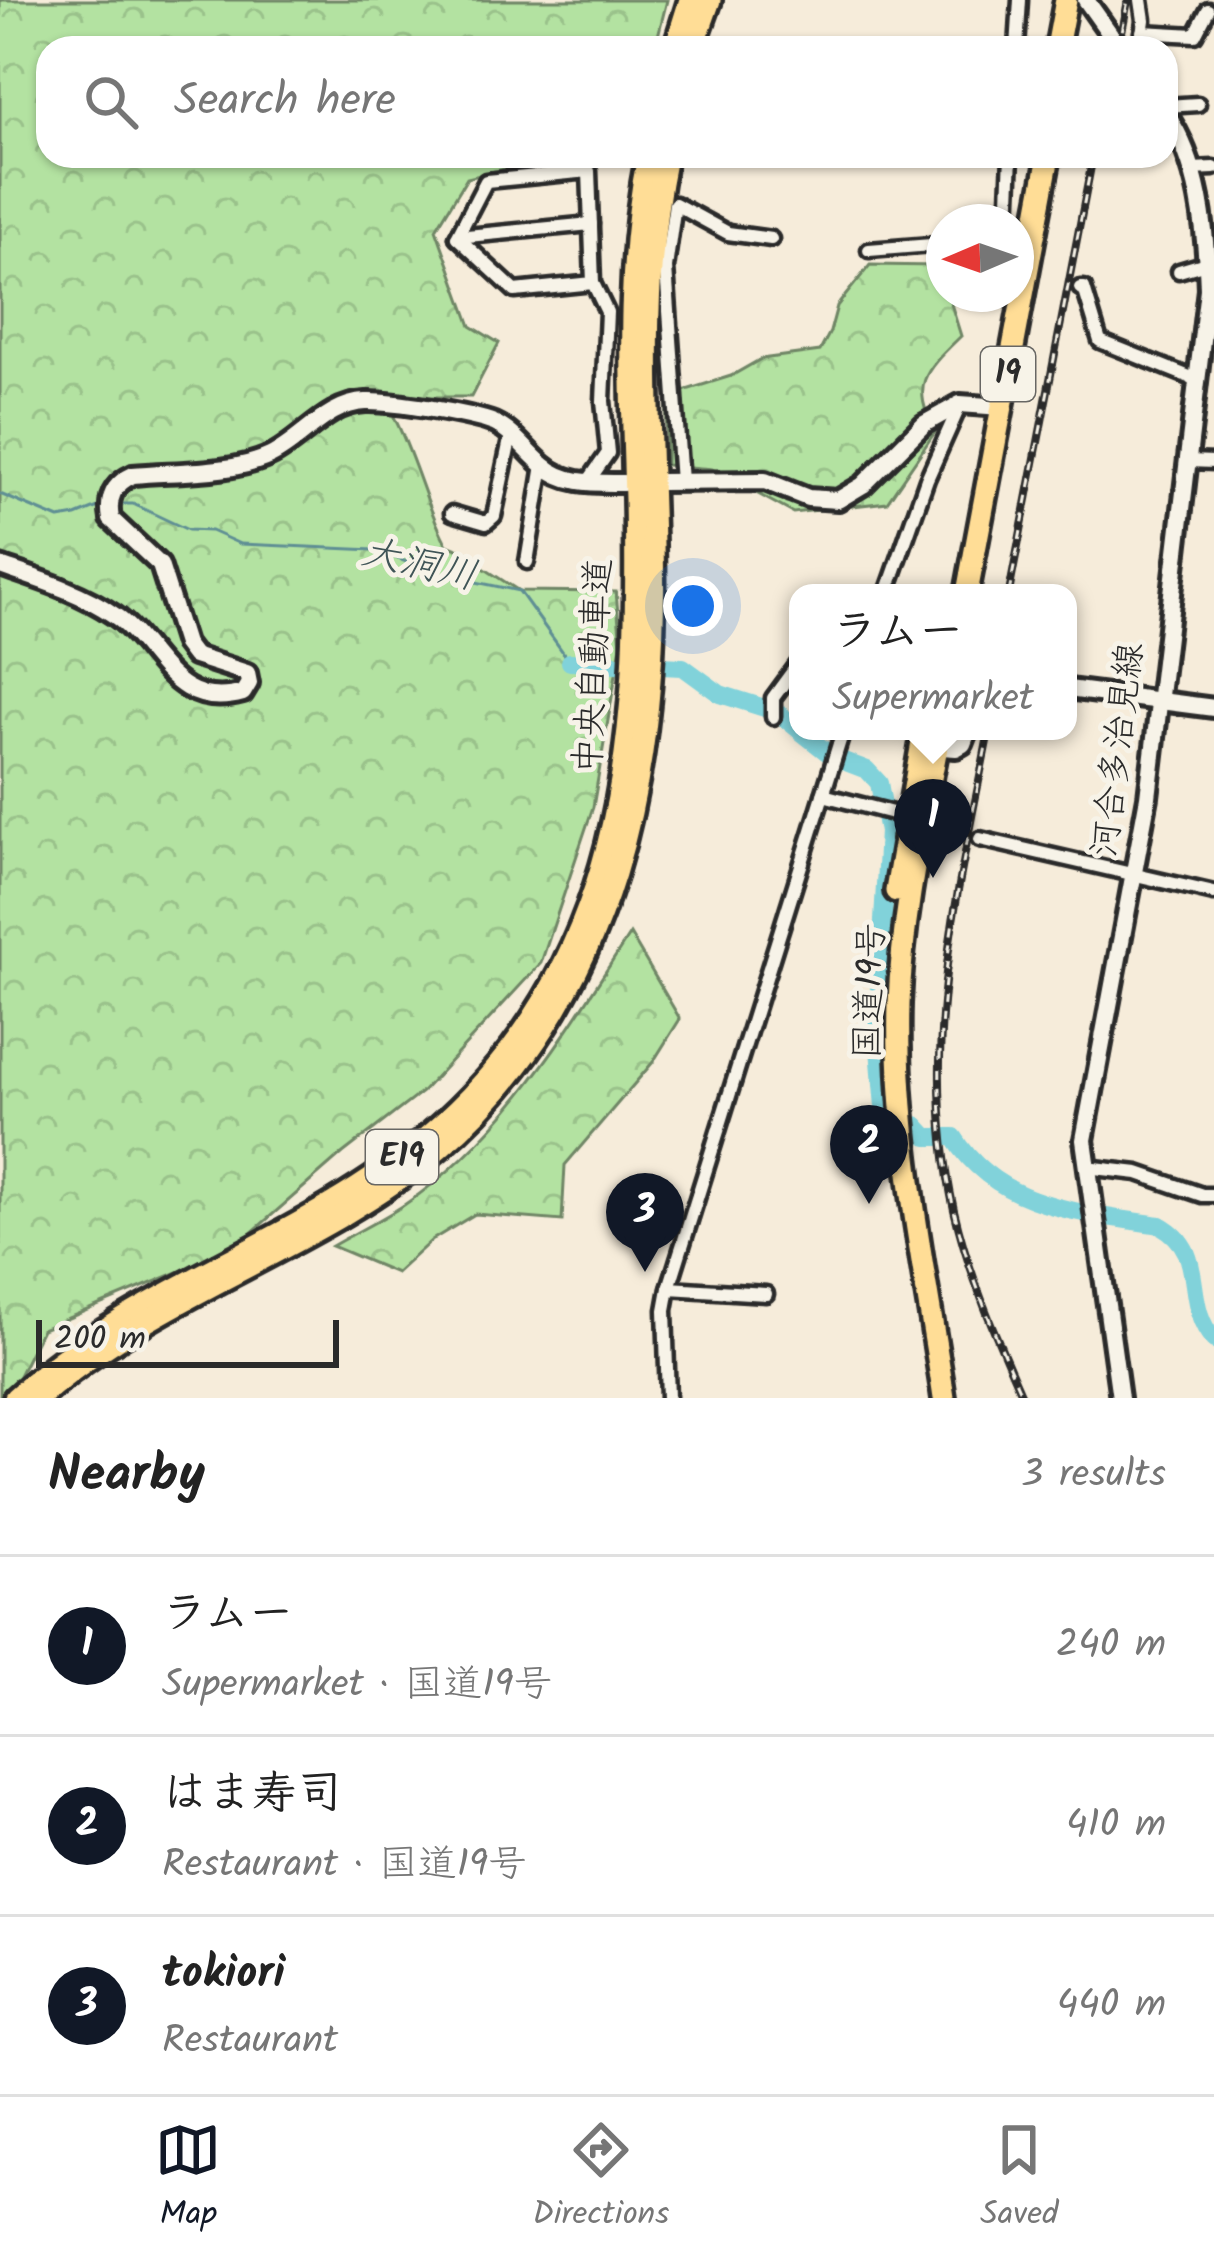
<!DOCTYPE html>
<meta charset="utf-8">
<style>
:root{--surface:#fff;--page:#f2f2f2;--text:#222;--muted:#767676;--line:#e0e0e0;--accent:#111827}
body{margin:0;font-family:Kalam,"Klee One",sans-serif;background:var(--page);color:var(--text)}
.compass{position:absolute;left:926px;top:204px;width:108px;height:108px;border-radius:50%;background:var(--surface);box-shadow:0 3px 9px #0004;rotate:268deg}
.scale{position:absolute;left:36px;bottom:30px;width:303px;box-sizing:border-box;padding-left:12px;border:6px solid #2b2b2b;border-top:0;font-size:33px;line-height:42px;white-space:nowrap;color:#2b2b2b;-webkit-text-stroke:9px #f7f3e8;paint-order:stroke}
.you{position:absolute;left:693px;top:606px;width:42px;height:42px;margin:-30px;border:9px solid #fff;border-radius:50%;background:#1a73e8;box-shadow:0 0 0 18px #1a73e833}
.badge{display:grid;place-items:center;width:78px;height:78px;border-radius:50%;background:var(--accent);color:#fff;font-size:39px;font-weight:700}
.pin{position:absolute;translate:-50% -99px;filter:drop-shadow(0 3px 6px #0008)}
.pin::after{content:'';position:absolute;top:63px;width:42px;height:36px;background:inherit;clip-path:polygon(0 0,100% 0,50% 100%)}
.popup{position:absolute;left:789px;top:584px;width:288px;height:156px;box-sizing:border-box;display:grid;place-content:center;border-radius:24px;background:var(--surface);filter:drop-shadow(0 3px 9px #0005);font-size:39px;white-space:nowrap;color:var(--muted)}
.popup b{font-size:45px;color:var(--text)}
.popup::after{content:'';position:absolute;left:50%;top:100%;margin-left:-24px;border:24px solid transparent;border-top-color:var(--surface)}
.list{margin:0;padding:0;list-style:none}
h2{display:flex;justify-content:space-between;align-items:center;height:156px;margin:0;padding:0 48px;font-size:51px}
h2 small{font-size:39px;font-weight:400;color:var(--muted)}
.list li{display:grid;grid-template-columns:78px 1fr auto;gap:36px;align-items:center;box-sizing:border-box;height:180px;padding:0 48px;border-top:3px solid var(--line)}
.list b{display:block;font-size:45px;white-space:nowrap}
.list p{margin:0;font-size:39px;white-space:nowrap;color:var(--muted)}
.list em{font-size:39px;font-style:normal;color:var(--muted)}
.icon{flex:none;width:66px;height:66px;fill:none;stroke:currentColor;stroke-width:2;stroke-linecap:round;stroke-linejoin:round}
.map{position:relative;flex:none;width:1214px;height:1398px;overflow:hidden}
.search{position:absolute;background:var(--surface);box-shadow:0 3px 9px #0004;left:36px;right:36px;top:36px;height:132px;display:flex;align-items:center;gap:30px;box-sizing:border-box;padding:0 42px;border-radius:36px;color:var(--muted);font-size:45px}
.sheet{height:696px;background:var(--surface)}
nav{display:flex;justify-content:space-around;align-items:center;box-sizing:border-box;height:168px;border-top:3px solid var(--line);background:var(--surface);font-size:33px;color:var(--muted)}
nav a{display:grid;justify-items:center;gap:6px}
nav .on{color:var(--accent)}
.map>svg:first-child{display:block}
</style>
<div class="map">
<svg width="1214" height="1398" viewBox="0 0 1214 1398">
<defs>
<pattern id="forest-crowns" width="20" height="18" patternUnits="userSpaceOnUse" patternTransform="scale(3)"><rect width="20" height="18" fill="#b3e2a1"/><path d="M2 6a3 3 0 1 1 6 0M12 15a3 3 0 1 1 6 0" fill="none" stroke="#9ac28b"/></pattern>
</defs>
<rect width="100%" height="100%" fill="#f6ecda"/>
<filter id="ink" filterUnits="userSpaceOnUse"><feTurbulence type="fractalNoise" baseFrequency=".00833" numOctaves="2"/><feDisplacementMap in="SourceGraphic" scale="24" xChannelSelector="R" yChannelSelector="G"/><feConvolveMatrix kernelMatrix="1 2 1 2 8 2 1 2 1" color-interpolation-filters="sRGB"/></filter>
<g filter="url(#ink)">
<g fill="url(#forest-crowns)" stroke="#6f8666" stroke-width="3">
<path d="M0,0H667L655,48H48V156H629L544,160L467,178L436,229L471,326L499,343L471,397H399L394,417C416,459 425,504 447,545L475,556L482,567L519,591L616,592L621,645L593,807L541,963L422,1092L343,1153L233,1249L42,1329L8,1398H0Z"/>
<path d="M870,265L939,266L944,294H948L961,336C925,371 910,383 935,432L887,502L793,513L712,469L666,465L667,396L731,376L761,359L820,351L830,332L837,306Z"/>
<path d="M630,934L680,1019L653,1062L565,1165L562,1221L475,1214L432,1240L396,1273L332,1246C356,1232 381,1220 404,1205C504,1138 566,1032 630,934Z"/>
</g>
<g fill="none" stroke-linecap="round" stroke-linejoin="round">
<g stroke="#5f8f94" stroke-width="3">
<path d="M0,494L59,519L76,516L103,505"/>
<path d="M119,504H133L188,530L211,531L240,544L375,550L438,574L519,591L570,662"/>
</g>
<g stroke="#81d2da" stroke-width="18">
<path d="M570,662L683,667L720,694L777,712L798,729"/>
<path d="M800,731L833,757L867,770L879,783L888,832L877,1026L884,1107"/>
<path d="M916,1125L927,1137H954C998,1209 1084,1213 1160,1225C1210,1253 1180,1300 1214,1340"/>
</g>
<g stroke="#2b2b2b" stroke-width="21">
<g id="street">
<path d="M1142,32L1195,35L1208,10"/>
<path d="M1017,48L1020,0"/>
<path d="M1140,48L1144,20L1141,0"/>
<path d="M1166,106L1198,104"/>
<path d="M1192,169L1214,168"/>
<path d="M1008,222L1011,156"/>
<path d="M457,237L591,224"/>
<path d="M869,250L944,244"/>
<path d="M1179,271L1213,261"/>
<path d="M1080,288H1084L1100,341L1197,380"/>
<path d="M1189,461L1214,462"/>
<path d="M681,482L666,268L675,204L728,233L771,239"/>
<path d="M587,483L608,453L603,401L607,312L593,283L515,291L457,237L486,181L589,171L593,283"/>
<path d="M452,513L486,523L494,516L511,435"/>
<path d="M527,562L543,465"/>
<path d="M887,593L927,479L960,405"/>
<path d="M773,717V698L798,664"/>
<path d="M823,795L908,817"/>
<path d="M980,839L1214,893"/>
<path d="M1086,1167L1138,1173L1202,1195H1214"/>
<path d="M669,1288L766,1294"/>
<path d="M668,1398L665,1310L669,1288L843,731"/>
</g>
</g>
<g stroke="#2b2b2b" stroke-width="26">
<g id="secondary">
<path d="M1086,0L1120,48"/>
<path d="M661,482L765,481L808,498L838,500L863,485L924,424L960,404L1002,407"/>
<path d="M0,566C38,579 81,592 114,615C157,644 172,713 243,693L249,683L247,673L194,656L185,644L160,565L111,519C107,498 113,484 133,475C176,471 231,474 270,456C303,440 327,403 366,402C390,401 472,414 494,423C514,432 527,452 543,465C566,485 595,483 623,483"/>
<path d="M1068,689L1214,708"/>
<path d="M928,746L956,748L963,744L968,731"/>
<path d="M1120,1398L1084,1140L1148,797L1208,289C1206,231 1200,162 1166,114"/>
</g>
</g>
<g stroke="#2b2b2b" stroke-width="30">
<g id="highway">
<path d="M675,48L690,0"/>
<path d="M693,48L710,0"/>
<path d="M1057,48L1066,0"/>
<path d="M967,593L1049,156"/>
<path d="M940,731C923,822 902,912 899,1004C895,1135 925,1269 944,1398"/>
<path d="M896,891L924,731"/>
<path d="M15,1398C137,1286 302,1243 427,1137C626,968 640,741 635,499C632,384 625,270 648,156"/>
<path d="M39,1398C158,1292 318,1250 439,1148C617,997 659,768 653,545C650,416 639,284 666,156"/>
</g>
</g>
<use href="#street" stroke="#f7f3e8" stroke-width="12"/>
<use href="#secondary" stroke="#f7f3e8" stroke-width="16"/>
<use href="#highway" stroke="#ffdd96" stroke-width="21"/>
<g stroke="#2b2b2b" stroke-width="8">
<g id="rail">
<path d="M1119,48L1128,0"/>
<path d="M1009,593L1093,156"/>
<path d="M989,731C958,891 918,1047 954,1210C969,1275 996,1337 1023,1398"/>
</g>
</g>
<use href="#rail" stroke="#f7f3e8" stroke-width="3" stroke-dasharray="9" stroke-linecap="butt"/>
</g>
</g>
<g text-anchor="middle" dominant-baseline="central" stroke-width="10" stroke-linejoin="round" paint-order="stroke">
<g fill="#f7f3e8" stroke="#686764" stroke-width="3">
<rect x="981" y="347" width="54" height="54" rx="9"/>
<rect x="366" y="1130" width="72" height="54" rx="9"/>
</g>
<g font-size="33" font-weight="bold" fill="#2b2b2b">
<text x="1008" y="374">19</text>
<text x="402" y="1157">E19</text>
</g>
<g font-size="36" fill="#2b2b2b" stroke="#f7f3e8">
<text transform="translate(595 666) rotate(-87)">中央自動車道</text>
<text transform="translate(1119 750) rotate(-83)">河合多治見線</text>
<text transform="translate(871 991) rotate(-88)">国道19号</text>
</g>
<g font-size="39" font-style="italic" fill="#405557" stroke="#f7f3e8">
<text transform="translate(419 566) rotate(13)">大洞川</text>
</g>
</g>
</svg>
<svg class="compass" viewBox="-18 -18 36 36"><path d="M0-13l5 13h-10z" fill="#e53935"/><path d="M0 13l5-13h-10z" fill="#767676"/></svg>
<div class="scale">200 m</div>
<div class="you"></div>
<div class="pin badge" style="left:933px;top:878px">1</div>
<div class="popup"><b>ラムー</b>Supermarket</div>
<div class="pin badge" style="left:869px;top:1204px">2</div>
<div class="pin badge" style="left:645px;top:1272px">3</div>
<div class="search"><svg class="icon" aria-label="search" viewBox="0 0 24 24"><circle cx="10" cy="10" r="6"/><path d="M15 15l6 6"/></svg>Search here</div>
</div>
<section class="sheet">
<h2>Nearby<small>3 results</small></h2>
<ul class="list">
<li><span class="badge">1</span><div><b>ラムー</b><p>Supermarket · 国道19号</p></div><em>240 m</em></li>
<li><span class="badge">2</span><div><b>はま寿司</b><p>Restaurant · 国道19号</p></div><em>410 m</em></li>
<li><span class="badge">3</span><div><b>tokiori</b><p>Restaurant</p></div><em>440 m</em></li>
</ul>
</section>
<nav>
<a class="on"><svg class="icon" aria-label="map" viewBox="0 0 24 24"><path d="M3 6l6-2 6 2 6-2v14l-6 2-6-2-6 2zM9 4v14M15 6v14"/></svg>Map</a>
<a><svg class="icon" aria-label="directions" viewBox="0 0 24 24"><path d="M12 3l9 9-9 9-9-9zM9 14v-3h6M13 9l2 2-2 2"/></svg>Directions</a>
<a><svg class="icon" aria-label="saved" viewBox="0 0 24 24"><path d="M7 4h10v16l-5-4-5 4z"/></svg>Saved</a>
</nav>
